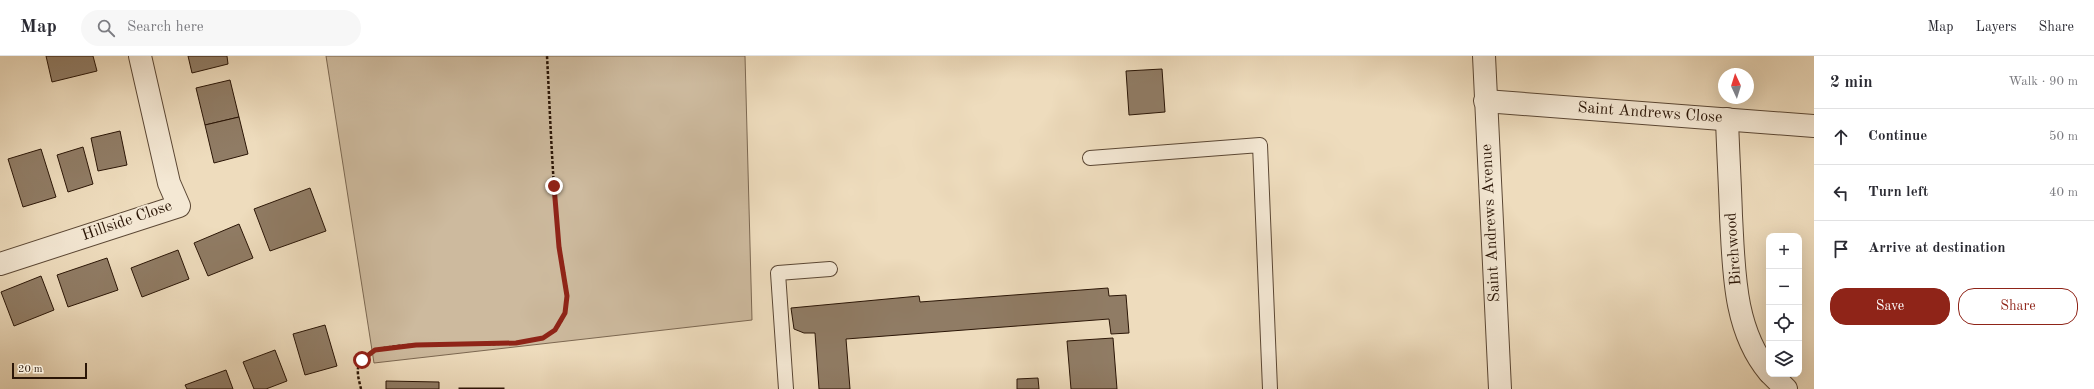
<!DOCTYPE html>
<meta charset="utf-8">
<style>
:root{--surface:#fff;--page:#f7f7f7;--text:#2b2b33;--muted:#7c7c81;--line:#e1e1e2;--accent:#8f2418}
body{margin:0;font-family:"Old Standard TT",serif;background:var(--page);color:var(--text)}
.controls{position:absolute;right:12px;bottom:12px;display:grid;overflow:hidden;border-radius:8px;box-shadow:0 4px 16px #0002}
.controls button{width:36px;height:36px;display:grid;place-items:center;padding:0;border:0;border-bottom:1px solid var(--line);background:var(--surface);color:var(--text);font:20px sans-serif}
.compass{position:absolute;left:1718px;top:12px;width:36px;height:36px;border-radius:50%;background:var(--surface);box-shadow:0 4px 16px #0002;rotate:356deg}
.scale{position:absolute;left:12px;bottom:10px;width:75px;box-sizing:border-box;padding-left:4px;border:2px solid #2a1506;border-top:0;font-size:11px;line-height:14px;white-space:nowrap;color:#2a1506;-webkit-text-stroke:3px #f4e8d4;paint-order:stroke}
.stop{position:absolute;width:12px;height:12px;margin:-9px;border:3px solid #8f2418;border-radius:50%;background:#fff}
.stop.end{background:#8f2418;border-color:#fff;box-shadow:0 1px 4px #0008}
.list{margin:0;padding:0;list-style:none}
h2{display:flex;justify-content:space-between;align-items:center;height:52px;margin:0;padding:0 16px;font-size:17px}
h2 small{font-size:13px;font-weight:400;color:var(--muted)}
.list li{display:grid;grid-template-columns:26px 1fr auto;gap:12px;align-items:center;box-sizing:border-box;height:56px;padding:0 16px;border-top:1px solid var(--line)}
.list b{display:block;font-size:15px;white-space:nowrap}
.list em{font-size:13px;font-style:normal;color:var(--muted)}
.actions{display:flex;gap:8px;padding:12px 16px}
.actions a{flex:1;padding:9px 0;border:1px solid var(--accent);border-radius:16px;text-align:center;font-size:14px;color:var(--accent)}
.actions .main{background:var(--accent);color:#fff}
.icon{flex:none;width:22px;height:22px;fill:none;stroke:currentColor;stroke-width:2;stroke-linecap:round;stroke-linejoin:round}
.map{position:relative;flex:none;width:1814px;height:333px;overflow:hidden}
header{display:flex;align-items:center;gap:24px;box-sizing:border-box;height:56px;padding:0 20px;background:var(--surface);border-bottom:1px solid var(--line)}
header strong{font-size:19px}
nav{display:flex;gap:22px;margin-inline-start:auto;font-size:14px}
.search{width:280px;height:36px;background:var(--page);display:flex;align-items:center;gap:10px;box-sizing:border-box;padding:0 14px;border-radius:22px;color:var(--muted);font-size:15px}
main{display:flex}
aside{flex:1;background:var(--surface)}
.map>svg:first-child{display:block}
</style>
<header>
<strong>Map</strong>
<div class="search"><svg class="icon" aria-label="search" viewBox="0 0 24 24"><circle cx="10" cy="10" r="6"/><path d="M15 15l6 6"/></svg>Search here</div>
<nav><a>Map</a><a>Layers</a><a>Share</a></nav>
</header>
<main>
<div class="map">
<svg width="1814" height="333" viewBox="0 0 1814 333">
<rect width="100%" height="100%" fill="#eedcbd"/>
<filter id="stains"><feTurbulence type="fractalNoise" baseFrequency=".005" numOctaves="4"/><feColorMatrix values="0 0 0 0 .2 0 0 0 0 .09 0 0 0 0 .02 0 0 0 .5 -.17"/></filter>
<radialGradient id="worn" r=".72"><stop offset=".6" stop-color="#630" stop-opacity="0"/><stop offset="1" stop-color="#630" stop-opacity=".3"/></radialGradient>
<path fill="#cdba9e" stroke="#7c6852" d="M326,0H745L752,264L374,307Z"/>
<g fill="#907c65" stroke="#2a1506">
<path d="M46,0H93L97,15L52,26Z"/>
<path d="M188,0H227L228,8L192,17Z"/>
<path d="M1162,13L1165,56L1129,59L1126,15Z"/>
<path d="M230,24L239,61L205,69L196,32Z"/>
<path d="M239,61L248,98L214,107L205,69Z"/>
<path d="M120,75L127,109L98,115L91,82Z"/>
<path d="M83,91L93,128L68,136L57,99Z"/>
<path d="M41,93L56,141L23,151L8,103Z"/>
<path d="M310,132L326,175L270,195L254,153Z"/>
<path d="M239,168L253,202L208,220L194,187Z"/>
<path d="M178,194L189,223L142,241L131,212Z"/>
<path d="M107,202L118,234L68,251L57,219Z"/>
<path d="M41,220L54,254L14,270L1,236Z"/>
<path d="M1108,232L1109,240L1126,239L1129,277L1111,278L1109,263L846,283L850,333H819L815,277H804L794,273L791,252L919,240L920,246Z"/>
<path d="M325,269L337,310L305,319L293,278Z"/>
<path d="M1113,282L1117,333H1071L1067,285Z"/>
<path d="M275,294L287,325L266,333H254L243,306Z"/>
<path d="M226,314L233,333H187L185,329Z"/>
<path d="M1038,322L1039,333H1017V323Z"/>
<path d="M386,325L439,326V333H386Z"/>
<rect x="459" y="332" width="45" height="1"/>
</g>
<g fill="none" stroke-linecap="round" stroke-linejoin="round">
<g stroke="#5b4734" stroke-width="16">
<g id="lane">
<path d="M1090,102L1260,89L1270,333"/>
<path d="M786,333L778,217L830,213"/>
</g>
</g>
<g stroke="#5b4734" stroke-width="24">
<g id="street">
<path d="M1484,0L1500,333"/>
<path d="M1485,45L1814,70"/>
<path d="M1727,63C1728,95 1730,127 1731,160C1734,212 1733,273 1769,316"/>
<path d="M0,208L179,150L169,127L140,0"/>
<path d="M1771,318L1786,333"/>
</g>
</g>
<path stroke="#2a1506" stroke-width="2.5" stroke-dasharray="3 2" stroke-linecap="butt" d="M361,333C359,324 355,313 361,304C384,272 526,304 555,274C563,266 567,252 567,241C567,233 565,225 564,217C561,201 559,185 557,169C552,113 550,56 547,0"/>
<use href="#lane" stroke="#f4e8d4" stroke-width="14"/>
<use href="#street" stroke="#f4e8d4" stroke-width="22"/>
</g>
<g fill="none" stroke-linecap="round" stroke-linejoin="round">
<path stroke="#8f2418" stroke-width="5" d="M362,304L375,294L416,289L516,287L543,282L555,274L565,257L567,240L559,191L554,130"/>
</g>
<g text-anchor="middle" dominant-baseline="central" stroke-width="4" stroke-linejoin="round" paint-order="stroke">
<g font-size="16" fill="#2a1506" stroke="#f4e8d4">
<text transform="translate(1650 57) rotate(4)">Saint Andrews Close</text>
<text transform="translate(127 165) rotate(-19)">Hillside Close</text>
<text transform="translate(1491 167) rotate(-93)">Saint Andrews Avenue</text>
<text transform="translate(1734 193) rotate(-94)">Birchwood</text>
</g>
</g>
<rect width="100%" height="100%" filter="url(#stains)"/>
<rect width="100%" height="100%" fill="url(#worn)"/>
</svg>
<div class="controls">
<button>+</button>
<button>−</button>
<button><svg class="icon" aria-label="locate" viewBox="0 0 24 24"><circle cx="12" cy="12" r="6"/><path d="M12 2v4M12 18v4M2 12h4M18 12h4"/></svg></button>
<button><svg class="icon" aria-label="layers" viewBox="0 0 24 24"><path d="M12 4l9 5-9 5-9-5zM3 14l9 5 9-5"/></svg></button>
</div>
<svg class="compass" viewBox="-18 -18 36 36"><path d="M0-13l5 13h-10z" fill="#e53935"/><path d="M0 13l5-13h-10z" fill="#7c7c81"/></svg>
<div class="scale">20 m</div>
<div class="stop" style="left:362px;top:304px"></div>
<div class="stop end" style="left:554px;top:130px"></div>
</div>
<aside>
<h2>2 min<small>Walk · 90 m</small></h2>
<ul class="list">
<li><svg class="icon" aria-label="ahead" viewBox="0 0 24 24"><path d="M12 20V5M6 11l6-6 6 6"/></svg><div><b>Continue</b></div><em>50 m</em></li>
<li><svg class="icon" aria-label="left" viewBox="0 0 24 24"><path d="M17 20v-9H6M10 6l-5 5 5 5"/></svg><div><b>Turn left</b></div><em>40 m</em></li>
<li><svg class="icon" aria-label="arrive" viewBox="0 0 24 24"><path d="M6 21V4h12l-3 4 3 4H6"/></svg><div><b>Arrive at destination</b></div></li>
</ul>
<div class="actions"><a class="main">Save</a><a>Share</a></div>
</aside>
</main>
